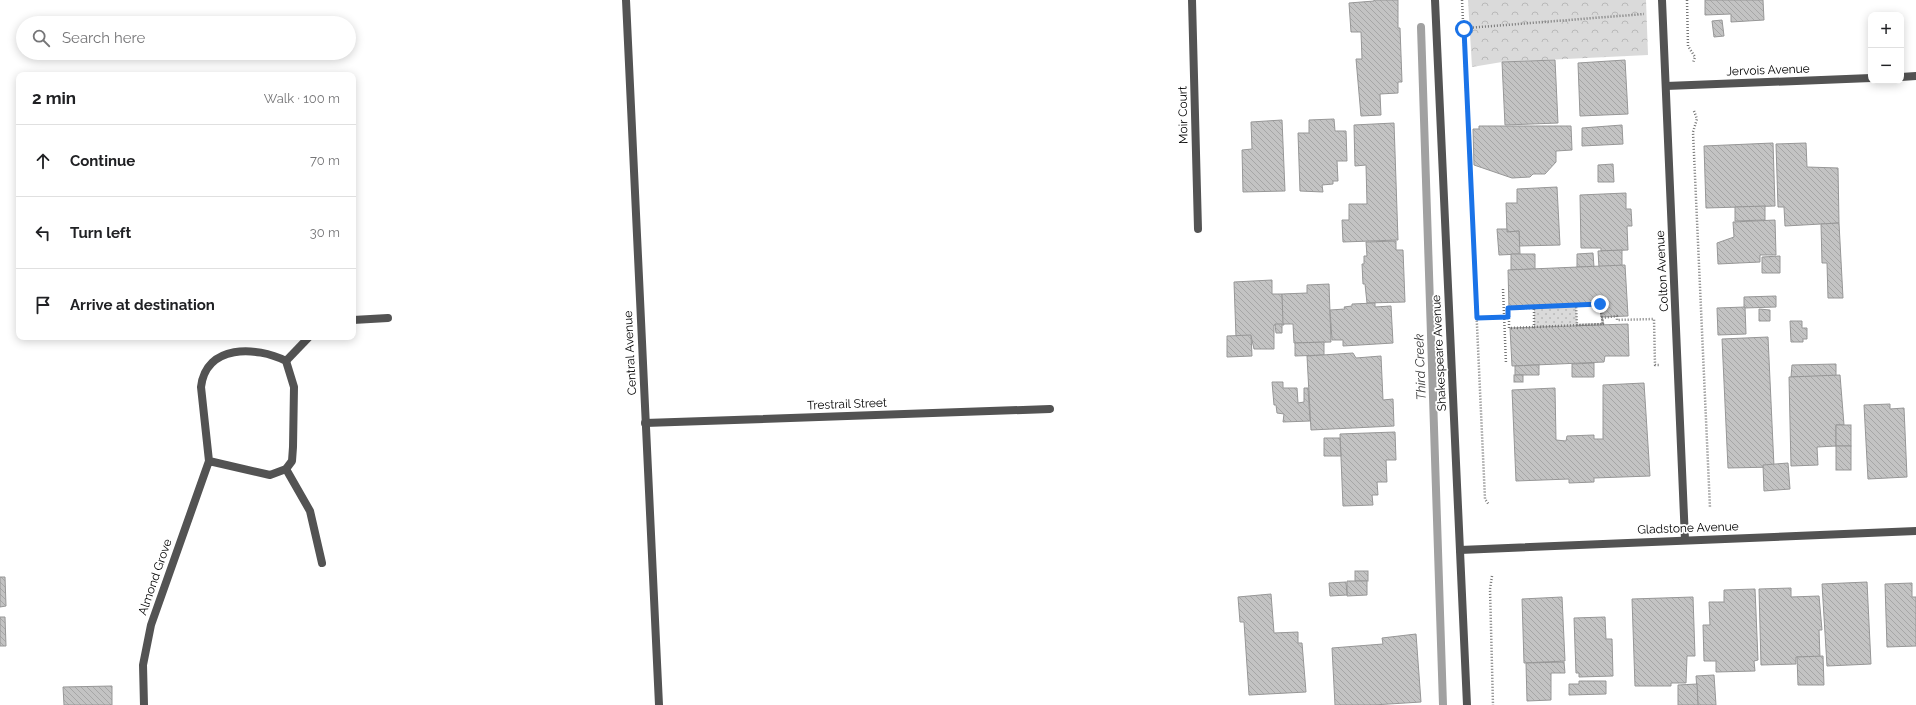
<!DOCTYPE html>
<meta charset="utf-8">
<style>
:root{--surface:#fff;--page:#f2f2f2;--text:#202124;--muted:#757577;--line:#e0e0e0}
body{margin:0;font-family:Raleway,sans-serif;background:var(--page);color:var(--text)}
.controls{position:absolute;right:12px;top:12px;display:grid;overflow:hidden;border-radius:8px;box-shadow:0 2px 10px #0003}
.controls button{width:36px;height:36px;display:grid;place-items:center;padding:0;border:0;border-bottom:1px solid var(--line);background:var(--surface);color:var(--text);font:20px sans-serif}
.stop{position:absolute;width:12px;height:12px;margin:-9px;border:3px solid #1a73e8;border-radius:50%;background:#fff}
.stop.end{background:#1a73e8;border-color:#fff;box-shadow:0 1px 4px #0008}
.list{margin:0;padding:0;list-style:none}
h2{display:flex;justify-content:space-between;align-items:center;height:52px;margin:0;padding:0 16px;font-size:17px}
h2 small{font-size:13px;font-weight:400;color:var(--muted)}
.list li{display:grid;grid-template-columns:26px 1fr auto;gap:12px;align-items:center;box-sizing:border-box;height:72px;padding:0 16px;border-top:1px solid var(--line)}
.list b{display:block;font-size:15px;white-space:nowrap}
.list em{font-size:13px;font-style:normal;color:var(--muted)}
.icon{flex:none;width:22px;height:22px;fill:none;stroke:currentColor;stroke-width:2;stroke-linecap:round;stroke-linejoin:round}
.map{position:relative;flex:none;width:1916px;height:705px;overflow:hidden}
.search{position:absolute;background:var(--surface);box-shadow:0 2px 10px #0003;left:16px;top:16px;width:340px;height:44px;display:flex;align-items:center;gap:10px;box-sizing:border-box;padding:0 14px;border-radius:22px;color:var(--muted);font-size:15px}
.panel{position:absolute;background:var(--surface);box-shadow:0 2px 10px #0003;left:16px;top:72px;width:340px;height:268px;border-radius:8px}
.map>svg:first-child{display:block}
</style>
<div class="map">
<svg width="1916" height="705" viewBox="0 0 1916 705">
<defs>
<pattern id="grass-dots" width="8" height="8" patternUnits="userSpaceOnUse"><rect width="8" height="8" fill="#dadada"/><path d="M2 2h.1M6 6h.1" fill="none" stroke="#b9b9b9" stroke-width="1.8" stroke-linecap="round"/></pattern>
<pattern id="forest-crowns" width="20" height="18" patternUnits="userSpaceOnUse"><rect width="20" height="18" fill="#dadada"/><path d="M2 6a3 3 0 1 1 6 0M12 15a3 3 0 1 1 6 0" fill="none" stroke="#b9b9b9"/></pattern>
<pattern id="building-back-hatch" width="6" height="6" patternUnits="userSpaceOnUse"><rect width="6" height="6" fill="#c3c3c3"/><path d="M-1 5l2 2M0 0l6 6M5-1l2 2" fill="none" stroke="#a6a6a6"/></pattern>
</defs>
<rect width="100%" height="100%" fill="#fff"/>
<path fill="url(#grass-dots)" d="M1576,305L1577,325L1534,327V307Z"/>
<path fill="url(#forest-crowns)" d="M1468,0H1646L1648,55L1502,62L1472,67Z"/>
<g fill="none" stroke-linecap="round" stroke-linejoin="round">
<path stroke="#a1a1a1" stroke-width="8" d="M1421,27L1443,705"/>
</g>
<g fill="url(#building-back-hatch)" stroke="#979797">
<path d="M1374,0H1398V28H1400L1402,82H1398V93L1380,94L1381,115L1361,116L1356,59H1362L1361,32H1351L1349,3L1374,1Z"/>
<path d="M1705,0H1763L1764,20L1731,22V14L1705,15Z"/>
<path d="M1722,20L1724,36L1714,37L1712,21Z"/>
<path d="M1555,60L1558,123L1505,125L1502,62Z"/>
<path d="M1625,60L1628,114L1580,116L1578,63Z"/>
<path d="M1334,119L1335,131H1346L1347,161H1337L1338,181H1333V184L1322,185L1323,192L1300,191L1298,133H1309V120Z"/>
<path d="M1282,120L1285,191L1243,192L1242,150L1252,149L1251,122Z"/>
<path d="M1394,123L1398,240L1343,242L1342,220H1349V204H1367L1366,165L1355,166L1354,125Z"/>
<path d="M1622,125L1623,144L1582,146V128Z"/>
<path d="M1479,126H1571L1572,150L1556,151V162L1545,174H1533L1530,177L1512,178L1474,165L1473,129H1479Z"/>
<path d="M1773,143L1775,206L1706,208L1704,146Z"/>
<path d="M1806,143L1807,167L1838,168L1839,223L1785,226L1784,207H1778L1776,144Z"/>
<path d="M1613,164L1614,182H1598V165Z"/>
<path d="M1557,187L1560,245L1519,246V231L1507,232L1506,203H1517V189Z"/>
<path d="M1626,193V209H1631L1632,226H1627L1628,250L1601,251V248H1581L1580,195Z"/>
<path d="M1765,206V220L1735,221V207Z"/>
<path d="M1775,220L1776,255H1760V262L1718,264L1717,243L1734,237L1733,222Z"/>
<path d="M1839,223L1843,298H1828L1827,263H1822L1821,224Z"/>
<path d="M1497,229H1507V232L1519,231L1520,254L1499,255Z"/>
<path d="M1396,241V250H1403L1405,302L1367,303L1365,284H1363L1362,264H1364V256H1367L1366,242Z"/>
<path d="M1622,250V266L1599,267L1598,251Z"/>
<path d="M1593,253L1594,267H1577V254Z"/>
<path d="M1511,254H1535V269L1511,270Z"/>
<path d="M1780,256V273H1762V257Z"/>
<path d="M1625,265L1628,316L1601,317L1600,304L1509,308L1508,270Z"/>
<path d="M1272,280V294H1282L1284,325H1274V349H1254L1251,336L1236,337L1234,282Z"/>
<path d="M1329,284L1331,342L1294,343L1293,324H1283L1282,294L1307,293V285Z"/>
<path d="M1776,296V307L1744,308V297Z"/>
<path d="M1375,303V307L1391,306L1393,343L1343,346V340H1332L1330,310L1345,309L1344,307L1352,306V304Z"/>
<path d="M1745,307L1746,334L1718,335L1717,308Z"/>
<path d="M1759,309L1770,310V321H1759Z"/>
<path d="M1790,321H1802V328H1807V339H1803V342H1791Z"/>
<path d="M1275,324H1282V333H1276Z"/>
<path d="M1628,324L1629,356H1605L1604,362L1512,366L1510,328Z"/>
<path d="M1251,335L1252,356L1227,357V336Z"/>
<path d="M1768,337L1774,467L1728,468L1722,339Z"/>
<path d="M1324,342V355L1295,356V343Z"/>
<path d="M1353,353L1356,358L1381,356L1383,400L1393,399L1394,426L1311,430L1307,356Z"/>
<path d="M1594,363V377H1572V364Z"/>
<path d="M1836,364V376L1791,377L1792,365Z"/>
<path d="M1535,365H1539V375H1515V366Z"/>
<rect x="1514" y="375" width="9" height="7"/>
<path d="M1840,375L1844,425H1836V446L1817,447L1818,465L1791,466L1789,377Z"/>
<path d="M1272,382H1283V388H1297L1298,403L1304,402V388H1308L1310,421L1283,422L1284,414L1277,413L1276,405H1274Z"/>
<path d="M1644,383L1650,476L1594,478V482L1569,483V479L1516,481L1512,390L1555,388L1556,440L1566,441L1567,436L1594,435V439H1603V385Z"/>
<path d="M1890,404V409L1904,408L1907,477L1868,479L1864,405Z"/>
<rect x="1836" y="425" width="15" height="21"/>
<path d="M1395,432L1396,460H1386L1387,482H1377L1378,495H1372L1373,505L1343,506L1340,434Z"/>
<path d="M1324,438H1340L1341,456H1324Z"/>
<rect x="1836" y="446" width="15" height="24"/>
<path d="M1788,463L1790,489L1764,491L1763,465Z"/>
<rect x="1355" y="571" width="13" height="10"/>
<path d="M0,577H5L6,606L0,607Z"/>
<path d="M1347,581H1367V595L1347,596Z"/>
<path d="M1346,582L1347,595L1330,596L1329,583Z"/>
<path d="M1867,582L1871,664L1827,666L1822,584Z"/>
<path d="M1912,583V597H1916V646L1887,647L1885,584Z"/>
<path d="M1791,588V597L1819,596L1822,630H1819L1820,657H1796V664L1761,665L1759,589Z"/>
<path d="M1755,589L1758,660L1754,661L1755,671L1716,672V661H1704L1703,625H1710L1709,602H1724V590Z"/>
<path d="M1271,594L1274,633L1298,632V643H1302L1306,692L1249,695L1244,622H1240L1238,597Z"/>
<path d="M1562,597L1565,661L1524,663L1522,599Z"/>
<path d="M1693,597L1695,656H1687L1686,683H1671V686H1635L1632,599Z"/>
<path d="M0,617H5L6,646H0Z"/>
<path d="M1605,617L1606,639H1612L1613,676L1579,677V673H1576L1574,618Z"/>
<path d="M1416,634L1421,702L1373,705H1335L1332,648L1383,644L1382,638Z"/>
<path d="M1823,656L1824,685H1798L1797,657Z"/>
<path d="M1564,662L1565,673H1551V700L1527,701L1526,663Z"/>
<path d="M1714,675L1716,705H1698L1696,676Z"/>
<path d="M1579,681H1606V694L1569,695V684H1579Z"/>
<path d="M1697,684L1698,705H1678V685Z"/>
<path d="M112,686V705H64L63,687Z"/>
</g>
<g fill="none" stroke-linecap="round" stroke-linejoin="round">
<g stroke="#757575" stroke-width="2.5" stroke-dasharray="1 2" stroke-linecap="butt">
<path d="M1462,0L1485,499L1489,505"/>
<path d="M1687,0L1688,46L1695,57L1693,63"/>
<path d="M1455,29L1644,14"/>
<path d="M1694,111L1697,119L1693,132L1710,508"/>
<path d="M1503,289L1506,364"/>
<path d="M1600,304L1603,324L1577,325L1576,305Z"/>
<path d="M1577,305L1534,307V327L1603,324L1602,318L1617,316V320L1654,319L1655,365H1660"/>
<path d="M1507,317H1509V328L1534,327"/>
<path d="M1509,317L1508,308H1534"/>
<path d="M1477,318L1505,317"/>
<path d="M1492,576L1490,589L1493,705"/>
</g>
<g stroke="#535353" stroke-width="8">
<path d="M626,0L659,705"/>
<path d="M1192,0L1198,229"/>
<path d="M1435,0L1467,705"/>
<path d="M1662,0L1685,540"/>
<path d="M1901,77L1916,76"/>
<path d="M1666,86L1871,78"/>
<path d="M353,320L388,318"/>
<path d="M286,361L309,337"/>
<path d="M645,423L1050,409"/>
<path d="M286,469L310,511L322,563"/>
<path d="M1460,550L1916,531"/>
<path d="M144,705L143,665L151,625L209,461L201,387C206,344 256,346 286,361L294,387L293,447L292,461L286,469L270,475L209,461"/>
</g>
</g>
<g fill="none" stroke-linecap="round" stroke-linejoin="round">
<path stroke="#1a73e8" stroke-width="5" d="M1464,29L1477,318L1508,317V308L1600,304"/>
</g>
<g text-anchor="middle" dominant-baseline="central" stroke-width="3.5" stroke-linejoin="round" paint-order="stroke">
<g font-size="12" fill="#000" stroke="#fff">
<text transform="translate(1768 70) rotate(-2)">Jervois Avenue</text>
<text transform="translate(1183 115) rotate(-91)">Moir Court</text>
<text transform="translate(1662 271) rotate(-93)">Colton Avenue</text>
<text transform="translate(630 353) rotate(-93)">Central Avenue</text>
<text transform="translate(1439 353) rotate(-93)">Shakespeare Avenue</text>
<text transform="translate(847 404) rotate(-2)">Trestrail Street</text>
<text transform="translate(1688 528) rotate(-2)">Gladstone Avenue</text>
<text transform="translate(155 577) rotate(-71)">Almond Grove</text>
</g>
<g font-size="13" font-style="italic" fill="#424242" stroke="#fff">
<text transform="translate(1420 367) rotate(-92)">Third Creek</text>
</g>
</g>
</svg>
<div class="controls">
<button>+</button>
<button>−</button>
</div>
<div class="stop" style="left:1464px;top:29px"></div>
<div class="stop end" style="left:1600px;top:304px"></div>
<div class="search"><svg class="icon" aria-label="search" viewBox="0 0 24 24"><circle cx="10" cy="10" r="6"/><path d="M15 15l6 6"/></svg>Search here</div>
<section class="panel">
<h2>2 min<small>Walk · 100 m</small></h2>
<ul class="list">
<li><svg class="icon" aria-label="ahead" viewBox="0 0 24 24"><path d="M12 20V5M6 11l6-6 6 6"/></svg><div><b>Continue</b></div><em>70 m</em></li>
<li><svg class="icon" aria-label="left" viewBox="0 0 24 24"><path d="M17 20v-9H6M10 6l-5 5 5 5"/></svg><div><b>Turn left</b></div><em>30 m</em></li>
<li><svg class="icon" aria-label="arrive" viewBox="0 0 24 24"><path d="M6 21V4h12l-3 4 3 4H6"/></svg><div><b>Arrive at destination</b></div></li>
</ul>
</section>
</div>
